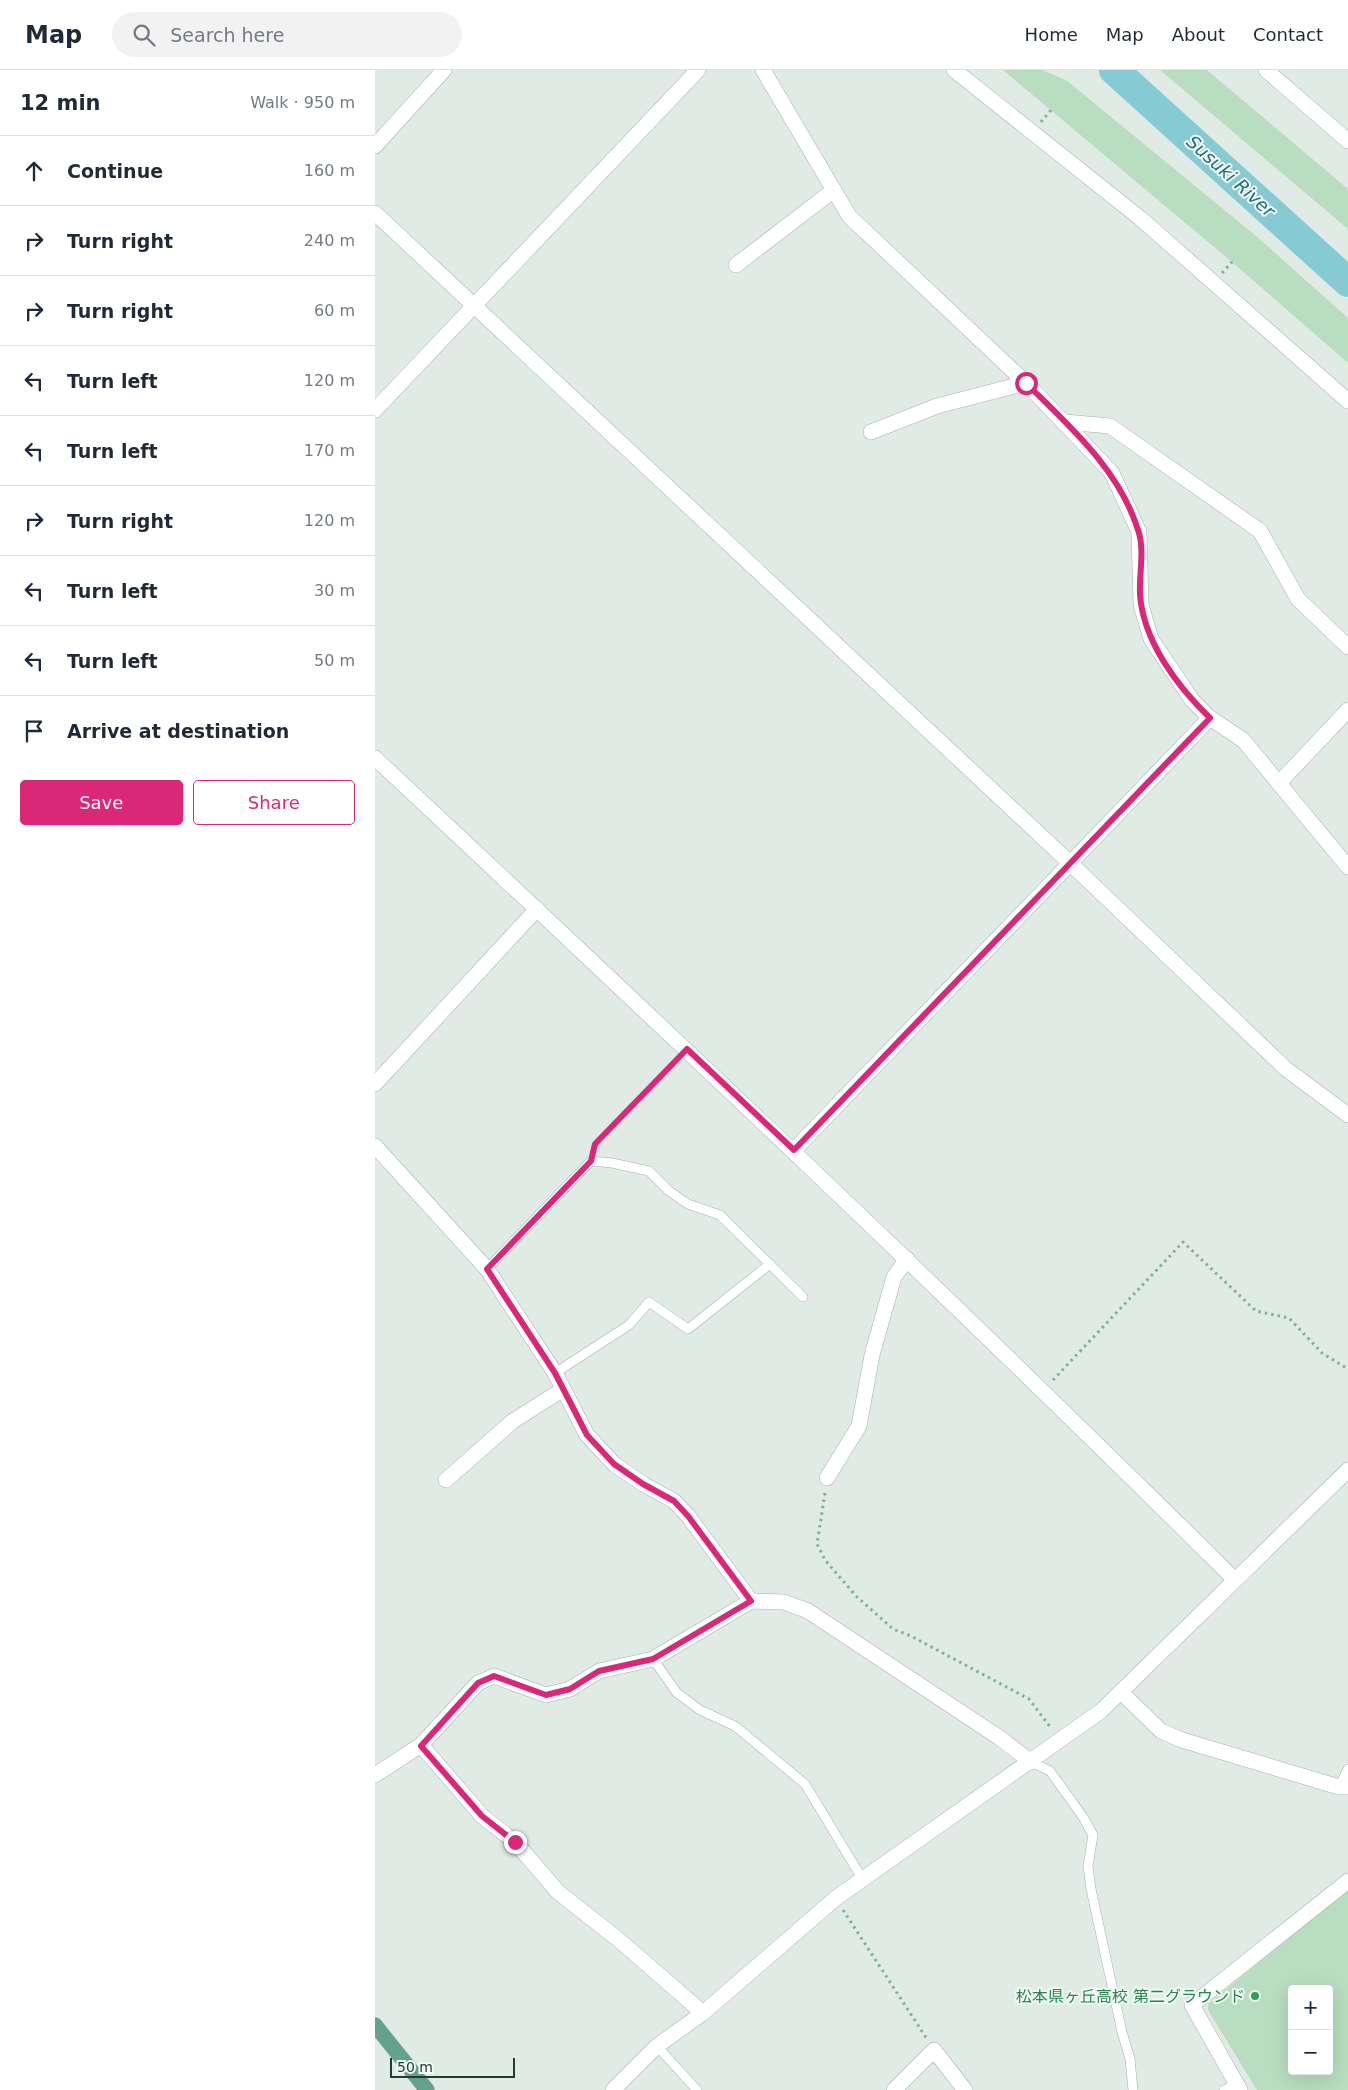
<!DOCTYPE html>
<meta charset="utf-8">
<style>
:root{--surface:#fff;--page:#f2f2f3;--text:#1f2937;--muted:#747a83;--line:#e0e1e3;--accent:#db2777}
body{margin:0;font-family:"DejaVu Sans","Noto Sans JP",sans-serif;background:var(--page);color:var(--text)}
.controls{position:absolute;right:15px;bottom:15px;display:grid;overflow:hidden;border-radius:5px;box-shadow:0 5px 20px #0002}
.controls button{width:45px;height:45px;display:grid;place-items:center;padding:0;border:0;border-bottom:1px solid var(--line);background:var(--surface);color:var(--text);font:25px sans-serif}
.scale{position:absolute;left:15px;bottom:12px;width:125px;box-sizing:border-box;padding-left:5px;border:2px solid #203c33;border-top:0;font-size:14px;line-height:18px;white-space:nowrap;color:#203c33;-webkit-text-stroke:4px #f1f8f4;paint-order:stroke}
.stop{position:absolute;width:15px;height:15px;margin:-11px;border:4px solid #db2777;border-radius:50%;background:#fff}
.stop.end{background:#db2777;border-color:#fff;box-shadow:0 1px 5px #0008}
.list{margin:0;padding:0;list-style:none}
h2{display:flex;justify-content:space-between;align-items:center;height:65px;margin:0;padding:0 20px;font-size:21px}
h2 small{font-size:16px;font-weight:400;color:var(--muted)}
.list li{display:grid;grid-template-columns:32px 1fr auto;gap:15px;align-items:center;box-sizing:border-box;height:70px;padding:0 20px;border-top:1px solid var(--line)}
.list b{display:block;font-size:19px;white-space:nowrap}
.list em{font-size:16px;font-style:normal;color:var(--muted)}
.actions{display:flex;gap:10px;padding:15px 20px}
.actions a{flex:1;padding:11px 0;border:1px solid var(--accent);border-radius:5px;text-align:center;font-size:18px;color:var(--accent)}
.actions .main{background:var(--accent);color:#fff}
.icon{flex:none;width:28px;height:28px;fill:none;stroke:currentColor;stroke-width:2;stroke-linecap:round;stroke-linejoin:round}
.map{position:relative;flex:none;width:973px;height:2020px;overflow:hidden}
header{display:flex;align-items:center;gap:30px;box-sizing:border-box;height:70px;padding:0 25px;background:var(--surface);border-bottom:1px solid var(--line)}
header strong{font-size:24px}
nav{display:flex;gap:28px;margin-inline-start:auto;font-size:18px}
.search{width:350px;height:45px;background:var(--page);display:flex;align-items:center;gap:12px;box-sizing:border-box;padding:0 18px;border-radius:28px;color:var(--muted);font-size:19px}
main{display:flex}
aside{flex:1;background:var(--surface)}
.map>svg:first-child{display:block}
</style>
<header>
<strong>Map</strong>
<div class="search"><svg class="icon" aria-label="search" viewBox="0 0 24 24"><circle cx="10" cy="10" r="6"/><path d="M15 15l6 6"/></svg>Search here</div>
<nav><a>Home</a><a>Map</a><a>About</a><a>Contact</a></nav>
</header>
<main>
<aside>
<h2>12 min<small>Walk · 950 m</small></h2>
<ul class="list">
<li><svg class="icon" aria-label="ahead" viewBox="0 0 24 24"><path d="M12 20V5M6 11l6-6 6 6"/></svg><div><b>Continue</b></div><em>160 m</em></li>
<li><svg class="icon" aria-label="right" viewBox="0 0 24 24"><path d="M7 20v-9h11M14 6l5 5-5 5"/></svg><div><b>Turn right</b></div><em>240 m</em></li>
<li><svg class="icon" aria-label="right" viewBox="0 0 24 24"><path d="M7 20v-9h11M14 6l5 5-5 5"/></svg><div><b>Turn right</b></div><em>60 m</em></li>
<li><svg class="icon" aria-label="left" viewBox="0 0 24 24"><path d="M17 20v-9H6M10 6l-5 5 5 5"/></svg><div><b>Turn left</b></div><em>120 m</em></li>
<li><svg class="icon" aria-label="left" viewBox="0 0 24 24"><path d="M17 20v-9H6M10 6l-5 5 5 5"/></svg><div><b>Turn left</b></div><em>170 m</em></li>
<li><svg class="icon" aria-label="right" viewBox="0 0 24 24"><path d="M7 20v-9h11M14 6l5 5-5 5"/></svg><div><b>Turn right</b></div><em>120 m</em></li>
<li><svg class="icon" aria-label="left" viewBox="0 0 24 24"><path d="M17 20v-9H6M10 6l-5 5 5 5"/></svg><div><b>Turn left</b></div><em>30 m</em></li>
<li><svg class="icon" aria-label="left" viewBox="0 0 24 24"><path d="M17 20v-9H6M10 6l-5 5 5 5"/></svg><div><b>Turn left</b></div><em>50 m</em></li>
<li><svg class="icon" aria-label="arrive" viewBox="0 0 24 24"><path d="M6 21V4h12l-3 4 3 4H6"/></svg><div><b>Arrive at destination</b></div></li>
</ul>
<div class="actions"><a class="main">Save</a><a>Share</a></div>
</aside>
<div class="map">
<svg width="973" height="2020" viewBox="0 0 973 2020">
<rect width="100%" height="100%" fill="#e0ebe6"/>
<g fill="#b8ddc0" fill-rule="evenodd">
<path d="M628,0H667L691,10L881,166L973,248V293L857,192Z"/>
<path d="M785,0H832L973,119V159Z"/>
<path d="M973,1820V2020H882L833,1940V1934ZM917,1919H954V2001H917Z"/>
</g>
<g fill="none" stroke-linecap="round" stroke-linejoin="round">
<path stroke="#86cbd3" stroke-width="30" d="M739,0L973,212"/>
<g stroke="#a3b3ad" stroke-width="10">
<g id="service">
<path d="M112,1199L216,1091L237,1093L274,1101L294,1121L313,1134L345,1145L428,1227"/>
<path d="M180,1303L254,1255L274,1232L313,1259L395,1194"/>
<path d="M278,1589L302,1623L325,1640L360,1656L430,1714L488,1810"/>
<path d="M656,1692L675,1701L708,1747L718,1765L713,1796L716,1819L747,1962L755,1989L758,2020"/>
<path d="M964,1717L973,1699"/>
<path d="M282,1976L322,2020"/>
<path d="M849,2020L861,2014"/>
</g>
</g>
<g stroke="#a3b3ad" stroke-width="16">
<g id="minor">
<path d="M388,0L474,146L651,313L737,403L764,462L766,535L776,569L817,630L835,648L868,670L973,797"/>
<path d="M579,0L765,148L973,331"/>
<path d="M0,76L69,0"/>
<path d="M0,143L696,794L911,999L973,1045"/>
<path d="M361,195L459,120"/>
<path d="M0,340L323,0"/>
<path d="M690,352L735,356L885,461L923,529L973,577"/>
<path d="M496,362L562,336L651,313"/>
<path d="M0,688C290,959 578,1230 859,1509"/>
<path d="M904,713L973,640"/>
<path d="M0,1014L162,839"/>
<path d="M0,1076L112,1199L180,1303L212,1365L239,1394L268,1414L299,1431L313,1446L376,1531"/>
<path d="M419,1080L835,648"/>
<path d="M452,1408L484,1356L497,1285L519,1207L532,1189"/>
<path d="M71,1410L138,1351L187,1320"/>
<path d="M746,1622L786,1661L807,1670L964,1717H973"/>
<path d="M46,1675L107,1746L140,1772L183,1822L244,1870L328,1943"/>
<path d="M0,1705L46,1675L103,1613L119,1606L171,1625L195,1619L224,1601L278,1589L376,1531L409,1532L433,1541L625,1668L656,1692"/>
<path d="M238,2020L282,1976L328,1943L461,1828L726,1641L973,1400"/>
<path d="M519,2020L559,1980L590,2020"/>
<path d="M865,2020L817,1935L973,1811"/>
</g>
</g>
<g stroke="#a3b3ad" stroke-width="16">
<path id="tertiary" d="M891,0L973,71"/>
</g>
<g stroke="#c1c8c6" stroke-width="16">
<path id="primary" d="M0,1955L52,2020"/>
</g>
<g stroke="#7fb09e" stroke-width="3" stroke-dasharray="2.5 4" stroke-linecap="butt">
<path d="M666,52L676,40"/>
<path d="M847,203L857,192"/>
<path d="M219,1079L220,1074L301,991"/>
<path d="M678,1310L808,1172L881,1241L914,1248L947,1283L973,1299"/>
<path d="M450,1423L442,1474L450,1490L481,1526L518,1559L536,1566L654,1629L676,1658"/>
<path d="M468,1840L552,1969"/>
</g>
<use href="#service" stroke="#fff" stroke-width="9"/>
<use href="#minor" stroke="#fff" stroke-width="15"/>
<use href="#tertiary" stroke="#fff" stroke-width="15"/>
<use href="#primary" stroke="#63a28e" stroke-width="15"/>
</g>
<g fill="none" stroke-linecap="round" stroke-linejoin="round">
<path stroke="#db2777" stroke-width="6" d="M140,1772L107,1746L46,1676L103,1613L119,1606L171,1625L195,1619L224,1601L278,1589L376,1531L313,1446L299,1431L268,1414L239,1394L212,1365L180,1303L112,1199L216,1091L220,1074L312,979L419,1080L835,648C802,616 768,571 765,524C764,504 770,479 763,460C744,399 695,357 651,313"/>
</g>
<circle fill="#2e9e5b" stroke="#f1f8f4" stroke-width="2" cx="880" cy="1926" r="5"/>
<g text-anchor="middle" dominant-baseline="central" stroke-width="4" stroke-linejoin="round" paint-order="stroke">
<g font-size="16" fill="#27864d" stroke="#f1f8f4" text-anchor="end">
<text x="870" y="1926">松本県ヶ丘高校 第二グラウンド</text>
</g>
<g font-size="18" font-style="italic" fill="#196f7a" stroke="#f1f8f4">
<text transform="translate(856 106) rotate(42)">Susuki River</text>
</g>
</g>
</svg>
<div class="controls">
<button>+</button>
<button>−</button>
</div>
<div class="scale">50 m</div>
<div class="stop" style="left:651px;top:313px"></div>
<div class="stop end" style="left:140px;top:1772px"></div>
</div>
</main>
